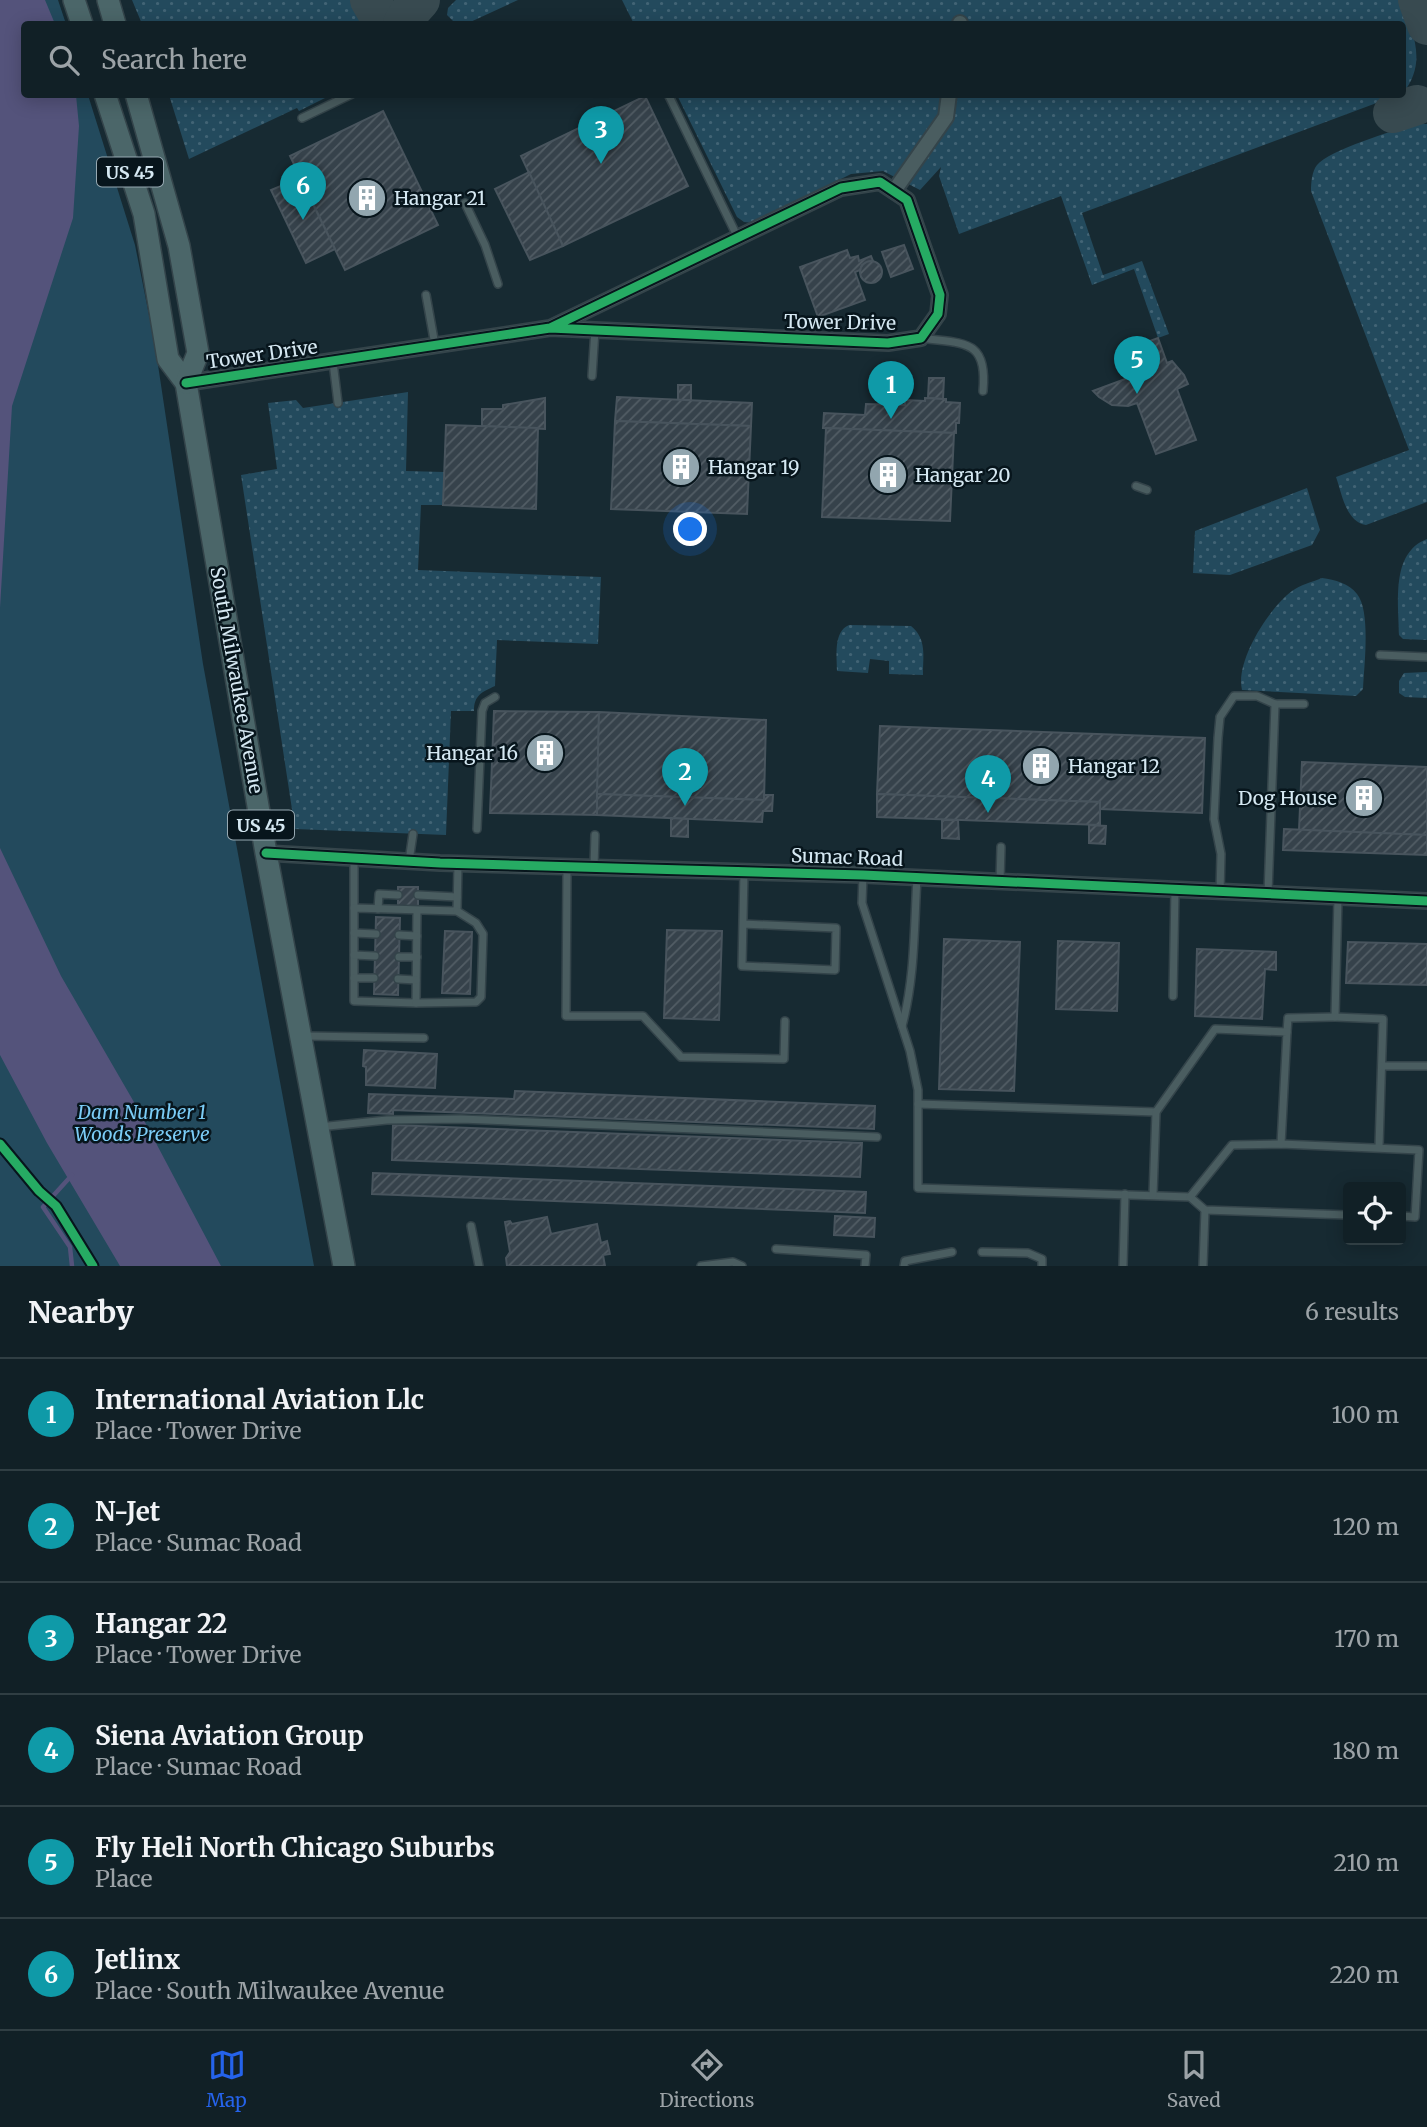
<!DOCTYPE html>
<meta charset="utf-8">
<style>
:root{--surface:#112026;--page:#1a282e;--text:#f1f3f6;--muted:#9ca3a7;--line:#303e43;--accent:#2563eb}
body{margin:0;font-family:Merriweather,serif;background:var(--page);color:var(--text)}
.controls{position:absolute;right:21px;bottom:21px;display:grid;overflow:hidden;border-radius:7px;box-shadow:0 4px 18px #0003}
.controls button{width:63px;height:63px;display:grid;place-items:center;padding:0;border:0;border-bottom:2px solid var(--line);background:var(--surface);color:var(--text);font:35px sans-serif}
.you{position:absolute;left:691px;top:530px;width:24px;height:24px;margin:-18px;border:5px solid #fff;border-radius:50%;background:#1a73e8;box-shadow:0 0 0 10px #1a73e833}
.badge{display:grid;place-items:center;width:46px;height:46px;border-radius:50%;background:var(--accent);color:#fff;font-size:23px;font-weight:700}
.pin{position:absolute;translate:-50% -58px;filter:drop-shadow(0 2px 4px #0008)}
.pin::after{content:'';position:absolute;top:37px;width:24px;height:21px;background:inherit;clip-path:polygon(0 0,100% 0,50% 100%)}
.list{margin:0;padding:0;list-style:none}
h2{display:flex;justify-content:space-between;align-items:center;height:91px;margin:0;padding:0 28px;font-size:30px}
h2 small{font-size:23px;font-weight:400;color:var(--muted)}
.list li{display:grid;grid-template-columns:46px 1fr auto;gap:21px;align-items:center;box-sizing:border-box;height:112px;padding:0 28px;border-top:2px solid var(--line)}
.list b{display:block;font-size:26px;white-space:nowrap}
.list p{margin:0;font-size:23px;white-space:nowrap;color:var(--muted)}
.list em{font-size:23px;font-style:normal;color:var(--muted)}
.icon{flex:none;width:38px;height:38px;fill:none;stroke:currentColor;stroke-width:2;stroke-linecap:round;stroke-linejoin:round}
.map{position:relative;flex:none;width:1427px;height:1266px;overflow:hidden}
.search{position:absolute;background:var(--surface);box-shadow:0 4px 18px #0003;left:21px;right:21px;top:21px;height:77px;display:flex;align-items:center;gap:18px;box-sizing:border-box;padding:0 24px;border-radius:7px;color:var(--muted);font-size:26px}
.sheet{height:763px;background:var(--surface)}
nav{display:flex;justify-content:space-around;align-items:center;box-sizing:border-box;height:98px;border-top:2px solid var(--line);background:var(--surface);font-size:19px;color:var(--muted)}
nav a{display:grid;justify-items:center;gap:4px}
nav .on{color:var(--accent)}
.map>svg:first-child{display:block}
</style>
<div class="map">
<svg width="1427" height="1266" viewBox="0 0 1427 1266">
<defs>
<pattern id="grass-dots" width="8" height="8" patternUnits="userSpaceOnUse" patternTransform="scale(1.75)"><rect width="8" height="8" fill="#234a5d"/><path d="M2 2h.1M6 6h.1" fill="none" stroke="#426475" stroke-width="1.8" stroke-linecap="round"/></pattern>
<pattern id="building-hatch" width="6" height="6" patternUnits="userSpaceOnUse" patternTransform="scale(1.75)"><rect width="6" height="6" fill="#36424b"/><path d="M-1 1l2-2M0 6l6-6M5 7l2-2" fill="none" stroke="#525d65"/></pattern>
</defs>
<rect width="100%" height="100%" fill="#172a32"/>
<g fill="url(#grass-dots)">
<path d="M132,0H355L367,24H142Z"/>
<path d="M456,0H518L466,24H456L447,15L448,8Z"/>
<path d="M622,0H1401C1414,35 1427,63 1403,93L1402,24H634Z"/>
<path d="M169,95V94L331,95L299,111L297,108L189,159Z"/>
<path d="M677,95H1398L1082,213L1103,275L1142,261L1169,334L1158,338L1134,269L1092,285L1061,196L959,234L939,176L941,167L920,190L883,171L851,174L753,223L744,222L737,217Z"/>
<path d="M1414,124H1427V502L1366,525C1346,522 1342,494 1336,477L1409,450L1311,191C1311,183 1312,171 1317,165C1329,150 1394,131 1414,124Z"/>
<path d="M408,392L406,471L444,472L443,505H421L418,570L601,577L598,644L497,640L495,686C482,692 474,695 474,711H451L446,835L295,829L241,475L277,469L268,403L296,400L303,408Z"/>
<path d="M1307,488L1320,530L1312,545L1230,575L1193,573L1195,531Z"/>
<path d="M1427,539V640L1403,639L1399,635C1399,604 1390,553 1427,539Z"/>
<path d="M1322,578C1335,580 1349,583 1357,594C1371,611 1364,666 1363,689L1356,696L1242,690C1235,661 1269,608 1292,591C1300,585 1312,582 1322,578Z"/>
<path d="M849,625L911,626C927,639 923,656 923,675L889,674V661L870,659L868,673L837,671C837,656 833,632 849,625Z"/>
<path d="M1427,672V698L1405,697L1399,693V681L1404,673Z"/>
</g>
<path fill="#234a5d" d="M0,0H58L66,24H24V94L88,95L135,245L155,345L203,664L314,1266H0Z"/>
<g fill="#54537b">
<path d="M0,0H45L55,24H24V94L76,95L79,126L73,218L12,406L0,608Z"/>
<path d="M0,848L61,976L138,1109L221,1266H120L47,1143L0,1055Z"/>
</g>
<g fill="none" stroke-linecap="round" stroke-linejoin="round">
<path stroke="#54537b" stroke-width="4.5" d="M72,1175L43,1207L70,1247L72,1266"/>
<g stroke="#384a50" stroke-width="40">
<path d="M370,0L384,24"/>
<path d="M1418,0L1427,25"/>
<path d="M403,24L411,10L420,0"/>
<path d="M1393,113L1417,105"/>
</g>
</g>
<g fill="url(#building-hatch)" stroke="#48545d" stroke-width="2">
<path d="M645,96L688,186L563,246L521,156Z"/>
<path d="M383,111L438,225L345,270L290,156Z"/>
<path d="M529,172L563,246L530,260L495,189Z"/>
<path d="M300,178L335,249L306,263L271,190Z"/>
<path d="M904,245L913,269L891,277L882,252Z"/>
<path d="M847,250L850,258L858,256L859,261L871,256L873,261L862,265L860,270L855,272L865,300L818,317L800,267Z"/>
<circle cx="871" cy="272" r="11"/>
<path d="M1158,338L1167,363L1172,361L1184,375L1188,384L1177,389L1196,440L1156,454L1137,403L1128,406L1112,405L1099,397L1093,391L1128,378L1119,352Z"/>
<path d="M929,378H944L943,399L928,398Z"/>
<rect x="678" y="385" width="13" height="15"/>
<path d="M617,397L752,403L751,426L615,421Z"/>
<path d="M545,398V429L482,426V409H503V405Z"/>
<path d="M925,398L943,399H946V402L960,403L959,423H956V433L823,428L824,413L865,415L866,404L905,405V400L925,401Z"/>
<path d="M615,421L751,426L747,514L611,509Z"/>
<path d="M446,425L538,428L536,509L443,505Z"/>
<path d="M826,428L954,433L950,521L822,517Z"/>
<path d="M494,711L599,712L597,815L490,813Z"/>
<path d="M599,712L766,720L764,800L597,794Z"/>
<path d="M880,726L1205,738L1202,813L1100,809V802L877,794Z"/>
<path d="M1302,762L1427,767V835L1299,830Z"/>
<path d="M597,794L764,800V795H773L772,811H763L762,822L597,815Z"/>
<path d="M877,794L1100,802V825L877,817Z"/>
<path d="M671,818L688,819V837L671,836Z"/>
<path d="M942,820H958L959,839L942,838Z"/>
<path d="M1089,825L1106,826L1105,844L1089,843Z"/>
<path d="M1284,829L1427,835V855L1283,850Z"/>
<rect x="398" y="887" width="20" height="20"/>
<path d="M376,917L400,918L398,995L374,994Z"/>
<path d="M667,930L722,931L719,1020L664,1018Z"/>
<path d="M445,931L472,932L470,994L442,993Z"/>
<path d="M944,939L1020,942L1014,1091L939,1089Z"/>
<path d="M1058,941L1119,943L1117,1011L1056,1009Z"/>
<path d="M1348,942L1427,944V985L1346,983Z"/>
<path d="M1197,949L1276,952V970L1265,969L1262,1019L1195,1016Z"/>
<path d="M364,1050L437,1054L435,1088L366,1085V1067L363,1066Z"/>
<path d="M515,1091L875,1106L874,1129L393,1110V1114L368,1113L369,1094L514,1099Z"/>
<path d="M393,1125L862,1143L860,1177L392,1160Z"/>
<path d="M373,1173L866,1192L865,1213L372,1194Z"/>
<path d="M835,1216L875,1218L874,1237L834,1235Z"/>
<path d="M547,1217L551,1234L597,1224L601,1243L607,1241L610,1254L603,1255L605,1266H507L506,1258L510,1252L505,1222L510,1221L512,1224Z"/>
</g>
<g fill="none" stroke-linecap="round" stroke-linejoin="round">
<g stroke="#34444a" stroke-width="10">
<g id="lane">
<path d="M668,94L738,238"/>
<path d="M302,118L352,94"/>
<path d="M465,203L485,245L498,284"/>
<path d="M426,295L435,345"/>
<path d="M921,338C963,344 988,338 983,391"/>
<path d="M333,362L338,403"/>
<path d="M592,376L595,330"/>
<path d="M1136,486L1147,490"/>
<path d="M1380,655L1427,657"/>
<path d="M477,829L482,711L485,703L495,697"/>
<path d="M409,861L413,834"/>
<path d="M567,867L566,1016H643L681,1057L784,1059L785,1021"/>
<path d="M594,867L595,835"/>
<path d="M863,875L862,903L910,1051L918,1090V1188L1190,1197L1205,1210L1348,1215"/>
<path d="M1000,881L1001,847"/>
<path d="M1220,892L1221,854L1214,819L1218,738L1220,717L1234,696H1257L1275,704H1304"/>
<path d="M1268,893L1275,704"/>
<path d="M418,895L457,897"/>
<path d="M1338,897L1335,1017L1383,1019L1379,1147"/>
<path d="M354,908V858"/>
<path d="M378,909L379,894L398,895"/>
<path d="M417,910L416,1003L354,1001V908L457,911L458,864"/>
<path d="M743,924L836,928L835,970L742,966L744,872"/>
<path d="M354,933L376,934"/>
<path d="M399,935L417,936"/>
<path d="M354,955L375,956"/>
<path d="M399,957H417"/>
<path d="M354,978H374"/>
<path d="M398,979L416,980"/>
<path d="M1173,996L1175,890"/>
<path d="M416,1003L476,1002L481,997L483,934L476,923L457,911"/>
<path d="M902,1026C915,978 914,928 917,878"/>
<path d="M1287,1032L1288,1018L1335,1017"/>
<path d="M305,1036L424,1038"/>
<path d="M1382,1066H1427"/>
<path d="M918,1104L1156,1112"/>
<path d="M319,1127L387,1120L461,1119L877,1137"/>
<path d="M1153,1195L1156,1112L1215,1029L1287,1032L1281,1144"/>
<path d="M1190,1197L1232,1145L1281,1144L1419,1150L1415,1217L1401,1216"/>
<path d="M471,1226L479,1266"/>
<path d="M776,1249L866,1255L865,1266"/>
<path d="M982,1252L1028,1253L1042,1259V1266"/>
<path d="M701,1266L733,1262L742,1266"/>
<path d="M904,1266L905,1261L952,1252"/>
<path d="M1123,1266L1125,1194"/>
<path d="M1203,1266L1205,1210"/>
</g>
</g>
<g stroke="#34444a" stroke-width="18">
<g id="street">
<path d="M960,24V23"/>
<path d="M894,191L946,117L949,94"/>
<path d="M186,383L550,328L888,343L921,338L938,314L940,295L907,200L880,182L841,188L550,328"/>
<path d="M266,853L440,863L863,875L1427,901"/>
</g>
</g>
<g stroke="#34444a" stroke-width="24">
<g id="primary">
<path d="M74,0L82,24"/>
<path d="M108,0L115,24"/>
<path d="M105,94L144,214L168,359L186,383L266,853L344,1266"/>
<path d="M136,94L179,246L198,353L186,383"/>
</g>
</g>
<use href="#lane" stroke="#4a5d60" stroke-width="7"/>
<use href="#street" stroke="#4a5d60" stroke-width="14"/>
<use href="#primary" stroke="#4b6669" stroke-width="21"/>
<g stroke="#07151c" stroke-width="13">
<g id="cycleway">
<path d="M186,383L550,328L888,343L921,338L938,314L940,295L907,200L880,182L841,188L550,328"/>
<path d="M266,853L440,863L863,875L1427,901"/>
<path d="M0,1144L39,1191L56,1206L93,1266"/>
</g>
</g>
<use href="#cycleway" stroke="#26ab63" stroke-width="9"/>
</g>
<defs>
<g id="building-disc" transform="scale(2.0125)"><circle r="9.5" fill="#92a6af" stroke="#07151c"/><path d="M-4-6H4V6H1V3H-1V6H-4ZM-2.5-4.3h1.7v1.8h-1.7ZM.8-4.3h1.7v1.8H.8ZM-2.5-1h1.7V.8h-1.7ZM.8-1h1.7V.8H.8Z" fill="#fff"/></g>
</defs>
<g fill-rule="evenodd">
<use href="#building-disc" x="367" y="198"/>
<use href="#building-disc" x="681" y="467"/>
<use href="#building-disc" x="888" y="475"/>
<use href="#building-disc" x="545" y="753"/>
<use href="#building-disc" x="1041" y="766"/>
<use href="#building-disc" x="1364" y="798"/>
</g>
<g text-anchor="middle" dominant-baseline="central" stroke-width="5" stroke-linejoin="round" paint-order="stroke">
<g fill="#07151c" stroke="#97a9b2" stroke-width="2">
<rect x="97" y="157.5" width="66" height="29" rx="5"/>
<rect x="228" y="810.5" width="66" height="29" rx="5"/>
</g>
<g font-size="18" font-weight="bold" fill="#d5e8f2">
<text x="130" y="172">US 45</text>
<text x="261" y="825">US 45</text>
</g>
<g font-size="19" fill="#d5e8f2" stroke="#07151c" text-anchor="start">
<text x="394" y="198">Hangar 21</text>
<text x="708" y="467">Hangar 19</text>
<text x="915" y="475">Hangar 20</text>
<text x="518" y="753" text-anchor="end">Hangar 16</text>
<text x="1068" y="766">Hangar 12</text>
<text x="1337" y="798" text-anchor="end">Dog House</text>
</g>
<g font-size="19" fill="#d5e8f2" stroke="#07151c">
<text transform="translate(840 322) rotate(1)">Tower Drive</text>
<text transform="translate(262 354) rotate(-8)">Tower Drive</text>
<text transform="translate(237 680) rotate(80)">South Milwaukee Avenue</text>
<text transform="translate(847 857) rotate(2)">Sumac Road</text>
</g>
<g font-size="19" font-style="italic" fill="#7bccf6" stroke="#07151c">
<text x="142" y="1112">Dam Number 1<tspan x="142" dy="22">Woods Preserve</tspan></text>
</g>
</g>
</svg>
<div class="controls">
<button><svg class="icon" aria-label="locate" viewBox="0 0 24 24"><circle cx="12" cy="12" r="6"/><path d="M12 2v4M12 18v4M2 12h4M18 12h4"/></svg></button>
</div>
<div class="you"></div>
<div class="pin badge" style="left:891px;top:419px;background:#0f9aa8">1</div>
<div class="pin badge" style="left:685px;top:806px;background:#0f9aa8">2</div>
<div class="pin badge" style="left:601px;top:164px;background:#0f9aa8">3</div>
<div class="pin badge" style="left:988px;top:813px;background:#0f9aa8">4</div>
<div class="pin badge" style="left:1137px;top:394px;background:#0f9aa8">5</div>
<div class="pin badge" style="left:303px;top:220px;background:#0f9aa8">6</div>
<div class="search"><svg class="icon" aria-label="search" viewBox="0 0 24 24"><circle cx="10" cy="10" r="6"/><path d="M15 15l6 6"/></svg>Search here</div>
</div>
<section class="sheet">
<h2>Nearby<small>6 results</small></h2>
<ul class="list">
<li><span class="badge" style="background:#0f9aa8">1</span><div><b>International Aviation Llc</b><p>Place · Tower Drive</p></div><em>100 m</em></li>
<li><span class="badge" style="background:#0f9aa8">2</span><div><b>N-Jet</b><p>Place · Sumac Road</p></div><em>120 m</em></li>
<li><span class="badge" style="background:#0f9aa8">3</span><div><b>Hangar 22</b><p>Place · Tower Drive</p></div><em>170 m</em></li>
<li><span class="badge" style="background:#0f9aa8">4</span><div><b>Siena Aviation Group</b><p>Place · Sumac Road</p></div><em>180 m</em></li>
<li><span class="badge" style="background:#0f9aa8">5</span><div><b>Fly Heli North Chicago Suburbs</b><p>Place</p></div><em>210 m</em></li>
<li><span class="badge" style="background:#0f9aa8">6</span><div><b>Jetlinx</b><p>Place · South Milwaukee Avenue</p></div><em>220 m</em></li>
</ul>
</section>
<nav>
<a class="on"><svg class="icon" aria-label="map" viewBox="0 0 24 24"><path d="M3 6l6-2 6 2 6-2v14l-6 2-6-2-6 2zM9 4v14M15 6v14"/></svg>Map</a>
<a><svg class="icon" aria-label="directions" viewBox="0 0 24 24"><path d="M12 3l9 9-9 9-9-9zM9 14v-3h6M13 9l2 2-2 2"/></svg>Directions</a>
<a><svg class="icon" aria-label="saved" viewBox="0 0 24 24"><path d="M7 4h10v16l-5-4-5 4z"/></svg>Saved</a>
</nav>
